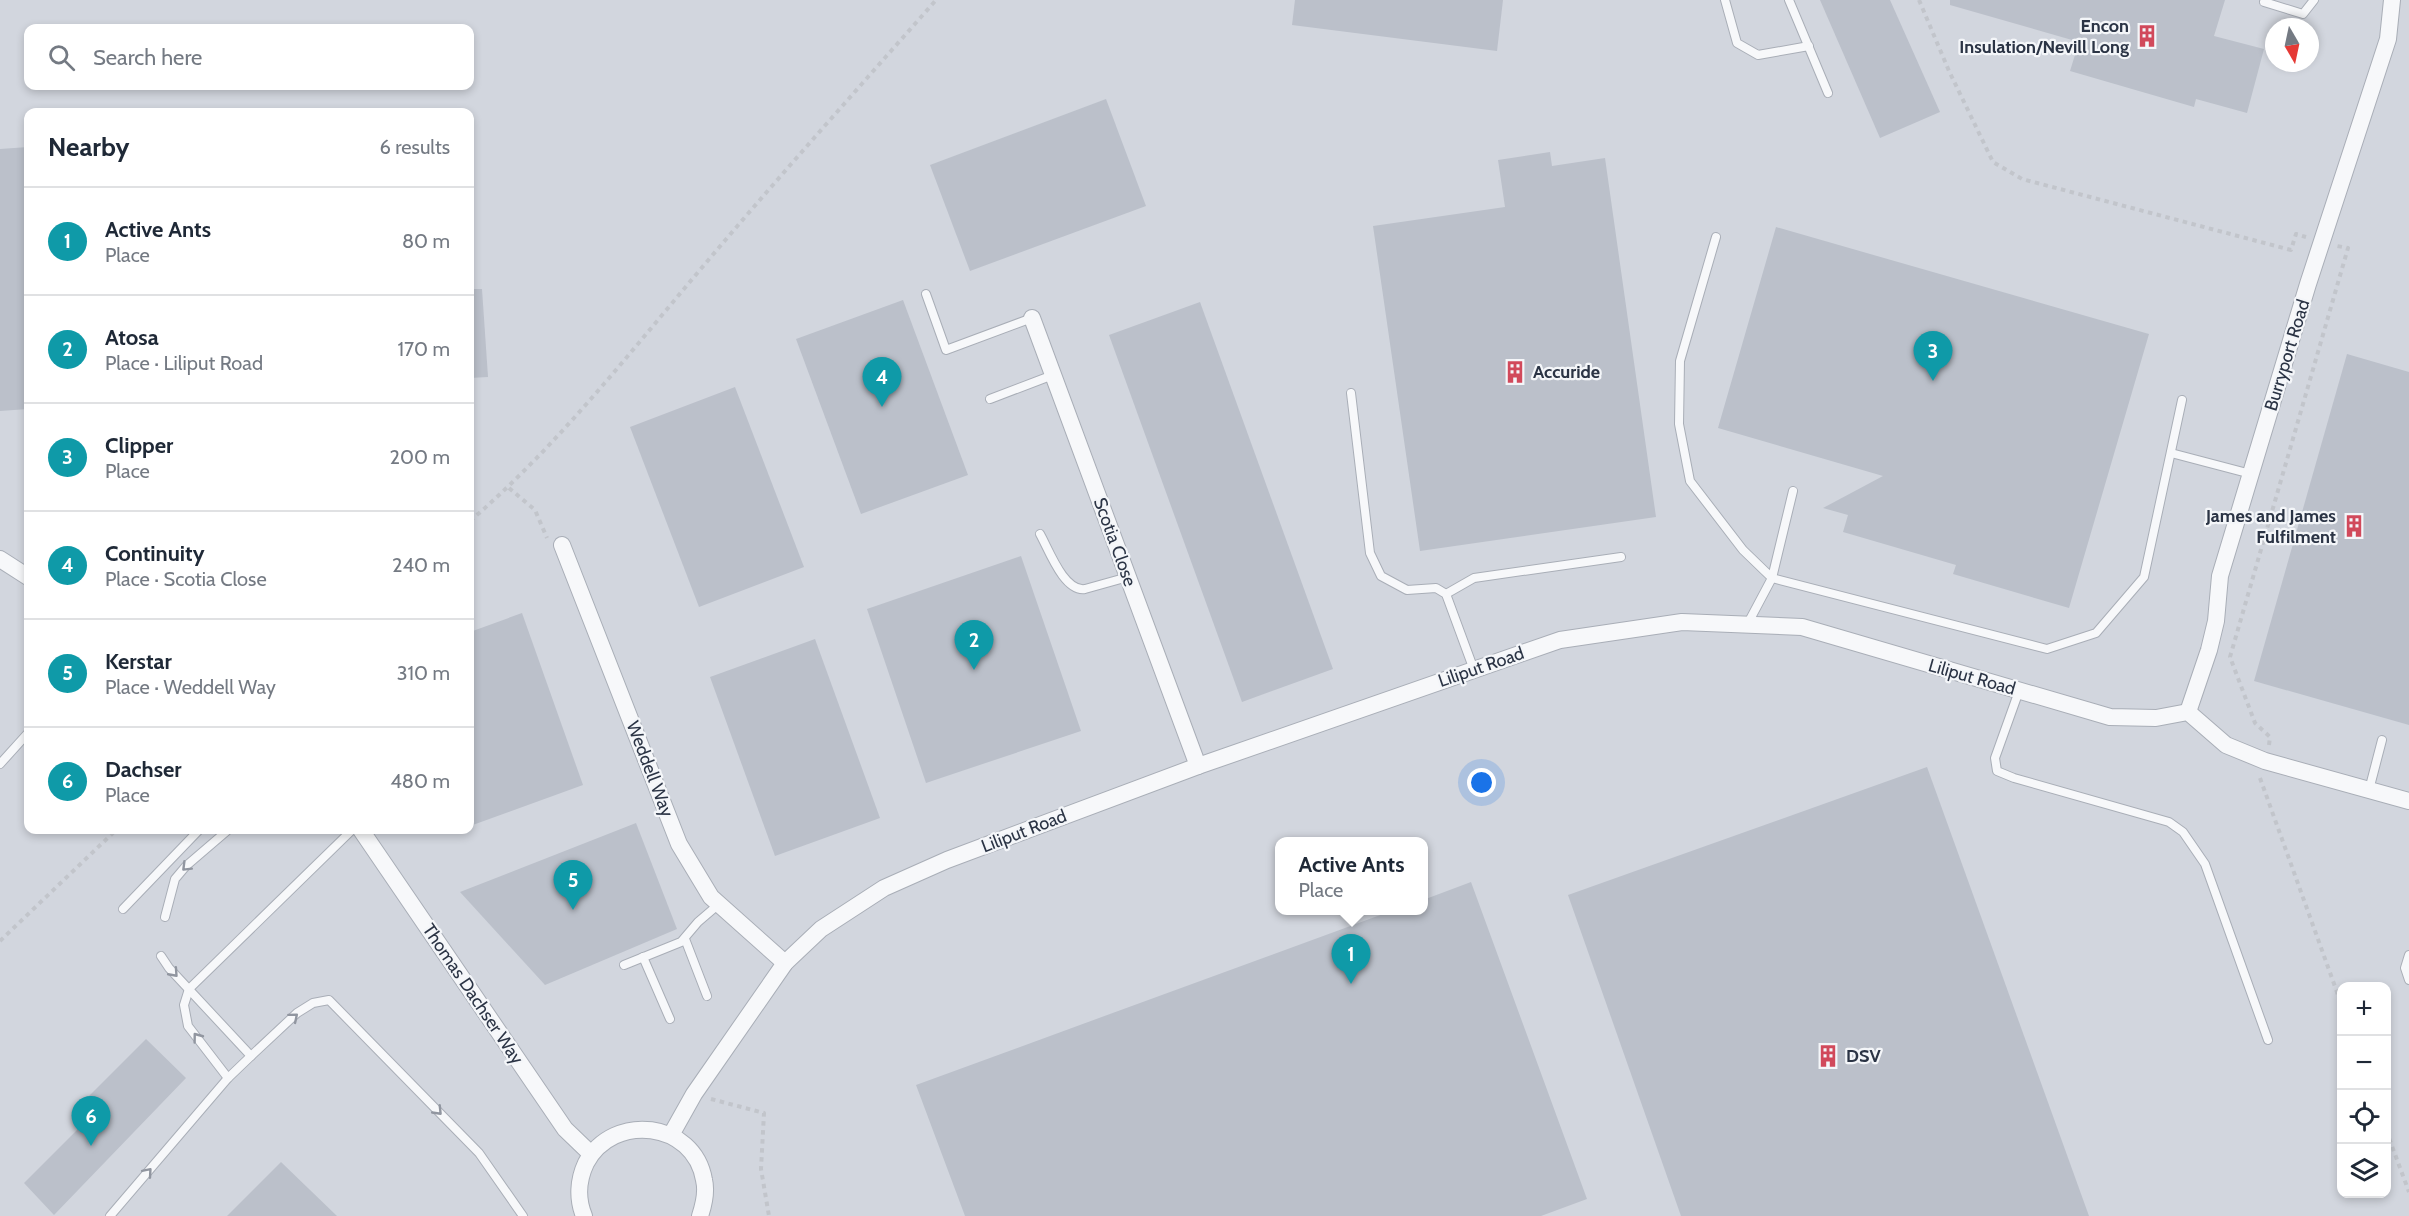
<!DOCTYPE html>
<meta charset="utf-8">
<style>
:root{--surface:#fff;--page:#f6f6f7;--text:#1f2937;--muted:#747a83;--line:#e0e1e3;--accent:#2563eb}
body{margin:0;font-family:Cabin,sans-serif;background:var(--page);color:var(--text)}
.controls{position:absolute;right:18px;bottom:18px;display:grid;overflow:hidden;border-radius:12px;box-shadow:0 3px 9px #0003}
.controls button{width:54px;height:54px;display:grid;place-items:center;padding:0;border:0;border-bottom:2px solid var(--line);background:var(--surface);color:var(--text);font:30px sans-serif}
.compass{position:absolute;left:2265px;top:18px;width:54px;height:54px;border-radius:50%;background:var(--surface);box-shadow:0 3px 9px #0003;rotate:171deg}
.you{position:absolute;left:1482px;top:783px;width:21px;height:21px;margin:-15px;border:4px solid #fff;border-radius:50%;background:#1a73e8;box-shadow:0 0 0 9px #1a73e833}
.badge{display:grid;place-items:center;width:39px;height:39px;border-radius:50%;background:var(--accent);color:#fff;font-size:20px;font-weight:700}
.pin{position:absolute;translate:-50% -50px;filter:drop-shadow(0 2px 3px #0008)}
.pin::after{content:'';position:absolute;top:32px;width:21px;height:18px;background:inherit;clip-path:polygon(0 0,100% 0,50% 100%)}
.popup{position:absolute;left:1275px;top:837px;width:153px;height:78px;box-sizing:border-box;display:grid;place-content:center;border-radius:12px;background:var(--surface);filter:drop-shadow(0 2px 4px #0005);font-size:20px;white-space:nowrap;color:var(--muted)}
.popup b{font-size:22px;color:var(--text)}
.popup::after{content:'';position:absolute;left:50%;top:100%;margin-left:-12px;border:12px solid transparent;border-top-color:var(--surface)}
.list{margin:0;padding:0;list-style:none}
h2{display:flex;justify-content:space-between;align-items:center;height:78px;margin:0;padding:0 24px;font-size:26px}
h2 small{font-size:20px;font-weight:400;color:var(--muted)}
.list li{display:grid;grid-template-columns:39px 1fr auto;gap:18px;align-items:center;box-sizing:border-box;height:108px;padding:0 24px;border-top:2px solid var(--line)}
.list b{display:block;font-size:22px;white-space:nowrap}
.list p{margin:0;font-size:20px;white-space:nowrap;color:var(--muted)}
.list em{font-size:20px;font-style:normal;color:var(--muted)}
.icon{flex:none;width:33px;height:33px;fill:none;stroke:currentColor;stroke-width:2;stroke-linecap:round;stroke-linejoin:round}
.map{position:relative;flex:none;width:2409px;height:1216px;overflow:hidden}
.search{position:absolute;background:var(--surface);box-shadow:0 3px 9px #0003;left:24px;top:24px;width:450px;height:66px;display:flex;align-items:center;gap:15px;box-sizing:border-box;padding:0 21px;border-radius:12px;color:var(--muted);font-size:22px}
.panel{position:absolute;background:var(--surface);box-shadow:0 3px 9px #0003;left:24px;top:108px;width:450px;height:726px;border-radius:12px}
.map>svg:first-child{display:block}
</style>
<div class="map">
<svg width="2409" height="1216" viewBox="0 0 2409 1216">
<rect width="100%" height="100%" fill="#e4e7ec"/>
<path fill="#d2d6de" fill-rule="evenodd" d="M0,0H2409V1216H0ZM2274,27H2310V63H2274ZM28,28H470V86H28ZM28,112H470V830H28ZM1279,842H1423V910H1279ZM2342,986H2386V1194H2342Z"/>
<g fill="#bbc0ca">
<path d="M1295,0H1503L1497,51L1292,25Z"/>
<path d="M1820,0H1890L1940,112L1880,138Z"/>
<path d="M1950,0H2225L2214,36L2264,49L2247,113L2196,99L2194,107L2070,71L2079,42L1950,5Z"/>
<path d="M1106,99L1146,206L970,271L930,165Z"/>
<path d="M28,147V409L0,411V149Z"/>
<path d="M1550,152L1552,166L1605,158L1656,517L1420,551L1373,226L1505,207L1498,160Z"/>
<path d="M1776,227L2149,334L2069,608L1953,574L1956,565L1843,532L1848,515L1823,508L1883,476L1718,428Z"/>
<path d="M470,289H482L488,377L470,378Z"/>
<path d="M903,300L968,475L861,514L796,339Z"/>
<path d="M1200,302L1333,669L1242,702L1109,335Z"/>
<path d="M2347,354L2409,372V725L2254,681Z"/>
<path d="M735,387L804,567L699,607L630,427Z"/>
<path d="M1021,556L1081,731L926,783L867,609Z"/>
<path d="M522,613L583,785L470,826V632Z"/>
<path d="M815,639L880,818L775,856L710,677Z"/>
<path d="M1927,767L2089,1216H1681L1568,895Z"/>
<path d="M636,823L677,929L545,985L460,892Z"/>
<path d="M1471,882L1587,1199L1541,1216H965L916,1085L1394,910H1423V900Z"/>
<path d="M146,1039L186,1078L54,1215L24,1183L98,1109L87,1098Z"/>
<path d="M281,1162L337,1216H227Z"/>
</g>
<g fill="none" stroke-linecap="round" stroke-linejoin="round">
<g stroke="#a9aeb7" stroke-width="10">
<g id="service">
<path d="M1725,0L1737,43L1758,55L1809,46"/>
<path d="M1789,0L1828,93"/>
<path d="M2264,2L2303,14L2314,0"/>
<path d="M1716,237L1680,361L1679,424L1690,481L1743,550L1772,578L2047,649L2096,633L2144,577L2182,400"/>
<path d="M926,294L946,350L1032,318"/>
<path d="M1351,393L1370,553L1381,576L1407,590L1436,588L1446,594L1474,670"/>
<path d="M990,399L1053,375"/>
<path d="M2171,453L2251,474"/>
<path d="M1040,534C1049,550 1064,592 1085,589L1128,577"/>
<path d="M1446,594L1474,578L1621,557"/>
<path d="M1747,625L1772,578L1793,491"/>
<path d="M2019,691L1995,758L1997,771L2014,778L2169,822L2183,832L2205,864L2268,1040"/>
<path d="M0,764L28,733"/>
<path d="M2369,790L2382,740"/>
<path d="M123,909L199,830"/>
<path d="M165,917L175,879L186,866L228,830"/>
<path d="M685,939L707,996"/>
<path d="M2409,955L2405,968L2409,980"/>
<path d="M161,956L169,968L251,1056"/>
<path d="M643,957L670,1019"/>
<path d="M624,965L681,942L698,922L719,904"/>
<path d="M228,1078L188,1026L184,1005L189,989L352,830"/>
<path d="M110,1216L228,1078L251,1056L297,1013L313,1003L329,1000L479,1153L523,1216"/>
</g>
</g>
<g stroke="#a9aeb7" stroke-width="18">
<g id="minor">
<path d="M1032,318L1198,766"/>
<path d="M562,545L679,844L711,897L785,963"/>
<path d="M0,559L28,577"/>
<path d="M2188,712L2209,650L2216,621L2220,576L2308,284L2388,39L2392,0"/>
<path d="M361,830L565,1129L591,1154"/>
<path d="M671,1135L694,1094L785,963L821,929L884,888L947,860L1198,766L1560,640L1682,622L1802,627L2110,717L2156,718L2188,712L2226,745L2265,761L2409,801"/>
<path d="M584,1216C577,1199 578,1180 586,1163C613,1112 694,1121 704,1180C707,1192 704,1204 700,1216"/>
</g>
</g>
<g stroke="#c2c5cb" stroke-width="4" stroke-dasharray="4.5 4.5" stroke-linecap="butt">
<path d="M1919,0L1949,71L1993,162L2022,179L2291,250L2296,234L2306,237"/>
<path d="M509,488L535,510L547,538"/>
<path d="M470,521C554,449 623,361 694,277C773,183 855,92 936,0"/>
<path d="M2269,745L2270,737L2255,723L2230,657L2348,248L2337,246"/>
<path d="M2260,778L2342,1006"/>
<path d="M0,941L116,830"/>
<path d="M711,1099L764,1113L761,1169L769,1216"/>
<path d="M2386,1130L2409,1192"/>
</g>
<use href="#service" stroke="#f7f8fa" stroke-width="8"/>
<use href="#minor" stroke="#f7f8fa" stroke-width="16"/>
</g>
<defs><path id="oneway-chevron" d="M-2-3.5L2.5 0L-2 3.5" fill="none" stroke-width="1.6" stroke-linecap="round" stroke-linejoin="round" transform="scale(1.5)"/></defs>
<g stroke="#9196a0">
<use href="#oneway-chevron" transform="translate(186 867) rotate(135)"/>
<use href="#oneway-chevron" transform="translate(174 973) rotate(48)"/>
<use href="#oneway-chevron" transform="translate(294 1017) rotate(-40)"/>
<use href="#oneway-chevron" transform="translate(197 1037) rotate(-127)"/>
<use href="#oneway-chevron" transform="translate(438 1111) rotate(46)"/>
<use href="#oneway-chevron" transform="translate(148 1172) rotate(-49)"/>
</g>
<defs>
<g id="building-bare" transform="scale(1.8)"><path d="M-4-6H4V6H1V3H-1V6H-4ZM-2.5-4.3h1.7v1.8h-1.7ZM.8-4.3h1.7v1.8H.8ZM-2.5-1h1.7V.8h-1.7ZM.8-1h1.7V.8H.8Z" fill="#d1495b" stroke="#f4f6f9" stroke-width="2.5" paint-order="stroke"/></g>
</defs>
<g fill-rule="evenodd">
<use href="#building-bare" x="2147" y="36"/>
<use href="#building-bare" x="1515" y="372"/>
<use href="#building-bare" x="2354" y="526"/>
<use href="#building-bare" x="1828" y="1056"/>
</g>
<g text-anchor="middle" dominant-baseline="central" stroke-width="4.5" stroke-linejoin="round" paint-order="stroke">
<g font-size="18" font-weight="bold" fill="#2b3445" stroke="#f4f6f9" text-anchor="end">
<text x="2129" y="26">Encon<tspan x="2129" dy="21">Insulation/Nevill Long</tspan></text>
<text x="1533" y="372" text-anchor="start">Accuride</text>
<text x="2336" y="516">James and James<tspan x="2336" dy="21">Fulfilment</tspan></text>
<text x="1846" y="1056" text-anchor="start">DSV</text>
</g>
<g font-size="18" fill="#2b3445" stroke="#f4f6f9">
<text transform="translate(2287 355) rotate(-73)">Burryport Road</text>
<text transform="translate(1115 542) rotate(70)">Scotia Close</text>
<text transform="translate(1481 667) rotate(-19)">Liliput Road</text>
<text transform="translate(1972 677) rotate(16)">Liliput Road</text>
<text transform="translate(650 769) rotate(69)">Weddell Way</text>
<text transform="translate(1024 831) rotate(-21)">Liliput Road</text>
<text transform="translate(473 994) rotate(56)">Thomas Dachser Way</text>
</g>
</g>
</svg>
<div class="controls">
<button>+</button>
<button>−</button>
<button><svg class="icon" aria-label="locate" viewBox="0 0 24 24"><circle cx="12" cy="12" r="6"/><path d="M12 2v4M12 18v4M2 12h4M18 12h4"/></svg></button>
<button><svg class="icon" aria-label="layers" viewBox="0 0 24 24"><path d="M12 4l9 5-9 5-9-5zM3 14l9 5 9-5"/></svg></button>
</div>
<svg class="compass" viewBox="-18 -18 36 36"><path d="M0-13l5 13h-10z" fill="#e53935"/><path d="M0 13l5-13h-10z" fill="#747a83"/></svg>
<div class="you"></div>
<div class="pin badge" style="left:1351px;top:984px;background:#0f9aa8">1</div>
<div class="popup"><b>Active Ants</b>Place</div>
<div class="pin badge" style="left:974px;top:670px;background:#0f9aa8">2</div>
<div class="pin badge" style="left:1933px;top:381px;background:#0f9aa8">3</div>
<div class="pin badge" style="left:882px;top:407px;background:#0f9aa8">4</div>
<div class="pin badge" style="left:573px;top:910px;background:#0f9aa8">5</div>
<div class="pin badge" style="left:91px;top:1146px;background:#0f9aa8">6</div>
<div class="search"><svg class="icon" aria-label="search" viewBox="0 0 24 24"><circle cx="10" cy="10" r="6"/><path d="M15 15l6 6"/></svg>Search here</div>
<section class="panel">
<h2>Nearby<small>6 results</small></h2>
<ul class="list">
<li><span class="badge" style="background:#0f9aa8">1</span><div><b>Active Ants</b><p>Place</p></div><em>80 m</em></li>
<li><span class="badge" style="background:#0f9aa8">2</span><div><b>Atosa</b><p>Place · Liliput Road</p></div><em>170 m</em></li>
<li><span class="badge" style="background:#0f9aa8">3</span><div><b>Clipper</b><p>Place</p></div><em>200 m</em></li>
<li><span class="badge" style="background:#0f9aa8">4</span><div><b>Continuity</b><p>Place · Scotia Close</p></div><em>240 m</em></li>
<li><span class="badge" style="background:#0f9aa8">5</span><div><b>Kerstar</b><p>Place · Weddell Way</p></div><em>310 m</em></li>
<li><span class="badge" style="background:#0f9aa8">6</span><div><b>Dachser</b><p>Place</p></div><em>480 m</em></li>
</ul>
</section>
</div>
